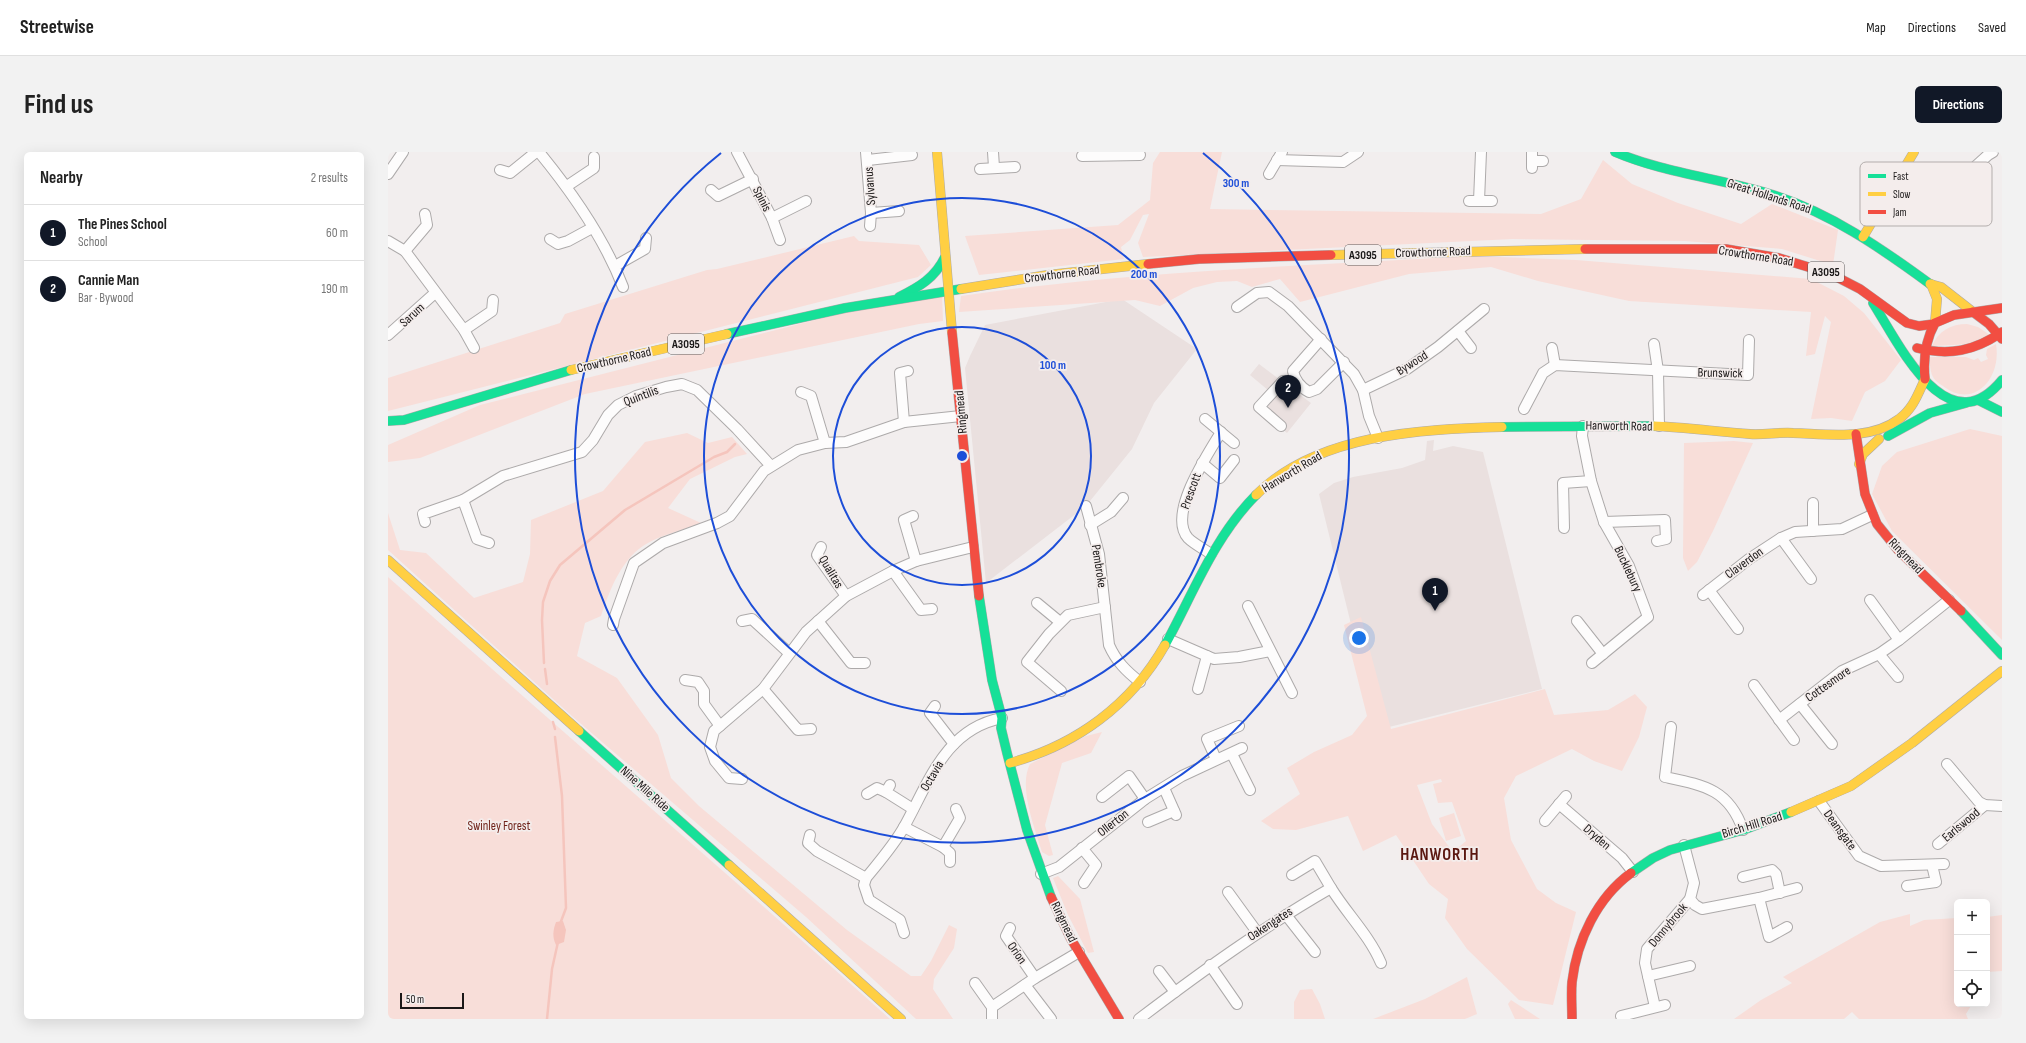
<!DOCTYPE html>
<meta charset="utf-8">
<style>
:root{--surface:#fff;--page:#f2f2f2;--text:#222;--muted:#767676;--line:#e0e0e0;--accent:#111827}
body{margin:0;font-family:"Sofia Sans Condensed",sans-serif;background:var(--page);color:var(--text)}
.controls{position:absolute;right:12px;bottom:12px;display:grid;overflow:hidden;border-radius:6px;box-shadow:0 4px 16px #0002}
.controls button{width:36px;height:36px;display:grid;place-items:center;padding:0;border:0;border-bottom:1px solid var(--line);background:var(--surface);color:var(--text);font:20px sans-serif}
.scale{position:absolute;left:12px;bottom:10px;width:64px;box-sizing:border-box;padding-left:4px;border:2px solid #1b1818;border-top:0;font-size:11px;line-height:14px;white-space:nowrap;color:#1b1818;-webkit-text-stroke:3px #f4edec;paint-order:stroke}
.you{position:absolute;left:971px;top:486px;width:14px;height:14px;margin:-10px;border:3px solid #fff;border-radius:50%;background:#1a73e8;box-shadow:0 0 0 6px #1a73e833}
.badge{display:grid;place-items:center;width:26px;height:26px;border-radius:50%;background:var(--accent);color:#fff;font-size:13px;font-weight:700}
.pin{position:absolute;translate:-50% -33px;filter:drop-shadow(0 1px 2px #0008)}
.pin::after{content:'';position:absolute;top:21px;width:14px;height:12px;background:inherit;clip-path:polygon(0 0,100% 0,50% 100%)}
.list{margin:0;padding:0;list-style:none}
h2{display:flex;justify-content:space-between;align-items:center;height:52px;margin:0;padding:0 16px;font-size:17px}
h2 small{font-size:13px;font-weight:400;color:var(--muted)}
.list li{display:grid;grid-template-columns:26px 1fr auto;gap:12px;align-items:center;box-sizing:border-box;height:56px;padding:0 16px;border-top:1px solid var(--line)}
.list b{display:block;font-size:15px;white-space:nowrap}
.list p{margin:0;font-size:13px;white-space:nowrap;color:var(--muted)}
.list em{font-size:13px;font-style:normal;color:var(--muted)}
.icon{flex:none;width:22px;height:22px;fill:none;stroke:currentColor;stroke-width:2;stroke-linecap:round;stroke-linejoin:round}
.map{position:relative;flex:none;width:1614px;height:867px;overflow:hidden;border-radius:6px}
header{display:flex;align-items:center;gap:24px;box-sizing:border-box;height:56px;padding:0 20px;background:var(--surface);border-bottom:1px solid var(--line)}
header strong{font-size:19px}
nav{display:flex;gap:22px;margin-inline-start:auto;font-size:14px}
.intro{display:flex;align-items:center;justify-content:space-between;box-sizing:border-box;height:96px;padding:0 24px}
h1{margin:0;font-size:28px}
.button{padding:10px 18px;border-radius:6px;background:var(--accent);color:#fff;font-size:14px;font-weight:700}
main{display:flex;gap:24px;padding:0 24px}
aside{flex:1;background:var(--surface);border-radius:6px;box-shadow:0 4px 16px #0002}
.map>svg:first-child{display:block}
</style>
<header>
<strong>Streetwise</strong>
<nav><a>Map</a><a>Directions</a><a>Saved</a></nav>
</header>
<div class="intro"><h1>Find us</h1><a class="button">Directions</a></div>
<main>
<aside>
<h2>Nearby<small>2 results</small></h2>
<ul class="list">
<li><span class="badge">1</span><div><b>The Pines School</b><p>School</p></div><em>60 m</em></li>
<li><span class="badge">2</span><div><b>Cannie Man</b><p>Bar · Bywood</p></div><em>190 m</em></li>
</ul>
</aside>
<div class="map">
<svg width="1614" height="867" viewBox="0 0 1614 867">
<rect width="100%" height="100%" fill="#f2eeee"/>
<g fill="#eae0df">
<path d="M734,147L809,197L766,251L744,297L698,354L598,431L577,216L582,204L597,173Z"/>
<path d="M871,212L923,251L899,281L868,255L881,239L862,223Z"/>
<path d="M1046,288L1045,299L1065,294L1095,300L1154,537L989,578L931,342L946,331L965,325L1014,316L1037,308L1039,289Z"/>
</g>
<g fill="#f8ded9" fill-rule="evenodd">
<path d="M772,0H834L822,57L1153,62L1193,47L1215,8L1244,32L1290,51L1353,72L1384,52L1450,78L1445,113L1394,97L1297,89L1125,87L755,105L750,91L761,62L755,63L742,88L733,95L736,107L591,123L577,84L730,73L762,48L765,11Z"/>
<path d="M466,84L471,89L531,93L543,113L530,125L0,259V226L172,171L177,162L319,118L329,117Z"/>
<path d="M1084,104L1188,108L1423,127L1456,144L1476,161L1513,208L1497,229L1477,240L1464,269L1443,266L1423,267L1443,170L1437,164L1427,202L1418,204L1423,160L1241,149L1150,129L1103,115L1021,122L912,150L892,127L864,135L849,129L829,130L805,136L772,154L747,148L571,160L573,144C742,119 913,114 1084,104Z"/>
<path d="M554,142L555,169L531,172L197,242L32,306L0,310V293L92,253L483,154Z"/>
<path d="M1579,172L1590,175L1602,183L1584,192L1544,194C1550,179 1563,172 1579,172Z"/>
<path d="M1608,192C1614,227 1585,258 1555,234C1550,231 1546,228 1544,223C1542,218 1542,211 1541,205H1578L1586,208L1590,206L1593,210L1600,207L1598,203L1599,197Z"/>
<path d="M1582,277L1614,284V488L1504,379L1484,342L1494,314L1509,300Z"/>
<path d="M299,281L320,291L344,285L359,302L347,305L302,327L280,356L313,371C296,378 276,382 260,391C234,405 222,437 213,464L197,471L189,504L229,526L270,583L283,626L311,654L459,778L523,824H533L543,809L561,773L569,777L566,796L546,827L545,837L565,867H528L418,765L185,565L0,398V361L12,398L38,401L86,446L135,430L142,402L143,368L215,339L257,290Z"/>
<path d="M1346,289L1365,291L1325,379L1309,410L1300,419L1295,406L1296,291Z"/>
<path d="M0,425C166,573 336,718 502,867H0Z"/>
<path d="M973,465L1003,577L1157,537L1166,563L1220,558L1247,542L1259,555L1251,585L1234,619L1206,609L1184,597L1128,624L1116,646L1123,688L1149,737L1168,751L1188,760L1165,853L1131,848L1079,797L1057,766L1060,747L1041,732L1008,683L975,699L960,664L908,678L885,677L873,669L912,642L899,616L926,600L964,583L979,564L956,473ZM1053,627L1054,630L1045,632L1050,651L1064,650L1078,689L1065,700L1044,672L1029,633Z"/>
<path d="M714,580L703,601L674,611L657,673L665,703L661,704L654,700C647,676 630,635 642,612L698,584Z"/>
<path d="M1066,661L1073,684L1058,689L1051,666Z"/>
<path d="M670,724L692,747L706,800L700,801L680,763L665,726Z"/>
<path d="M1522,762V774L1536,768L1569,766V852H1584L1578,862L1580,867H1471L1464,860L1456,867H1346L1373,848L1404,831L1395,825L1492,770Z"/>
<path d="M1614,763V819L1599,820V765Z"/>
<path d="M1079,825L1089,862L1077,867H985L1037,847Z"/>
<path d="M924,837L932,852L937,867H906V850L912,838Z"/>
<path d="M1123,848L1152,867H1127L1120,852Z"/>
</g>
<path fill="#f5c5bd" d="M175,769L178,778L176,790L168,793C164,785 165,778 168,770Z"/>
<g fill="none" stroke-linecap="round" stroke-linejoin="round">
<g stroke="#f5c5bd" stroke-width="2.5">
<path d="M156,511L154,468L155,450L162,429L172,413L237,358L326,305L339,300L347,292"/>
<path d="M157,517L159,532"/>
<path d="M165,570L167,577"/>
<path d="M167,585L174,644L178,756L172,772"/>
<path d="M159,867L164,817L170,790"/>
</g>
<g stroke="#adaaaa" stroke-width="12">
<g id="street">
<path d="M151,0C183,39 217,88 235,135"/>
<path d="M349,0L384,66L392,88"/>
<path d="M478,0L483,61L482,74"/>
<path d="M605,0L606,15"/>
<path d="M1144,0V16"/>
<path d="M694,4L752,3"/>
<path d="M480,8L524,3"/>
<path d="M889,8L955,10L970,0"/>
<path d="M1144,9H1155"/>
<path d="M592,17L627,15"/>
<path d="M112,18L122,21L148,0"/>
<path d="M0,22L15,0"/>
<path d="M881,22L894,0"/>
<path d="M1578,23L1600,3L1605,0"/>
<path d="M179,34L206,16V5"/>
<path d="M323,38L330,44L365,27"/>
<path d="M1081,49H1104"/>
<path d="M1091,49L1093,0"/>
<path d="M483,61L511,59"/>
<path d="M384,66L418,49"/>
<path d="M162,87L170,92L180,89L204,76"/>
<path d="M0,89L17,99L76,178L86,196"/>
<path d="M17,99L39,73L37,62"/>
<path d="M227,114L257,97L258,86"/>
<path d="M849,155L869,141L881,140L900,154L966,222L975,238L981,264L990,286"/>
<path d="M76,178L104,159L105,148"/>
<path d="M1070,179L1083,196"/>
<path d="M0,183L47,141"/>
<path d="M933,187L905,219C907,229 912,235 921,240L929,237L956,210"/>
<path d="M1266,192L1270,219L1271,274"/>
<path d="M1164,196L1167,213"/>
<path d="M975,238L1019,217L1050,195L1096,157"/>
<path d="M413,240L423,244L437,291"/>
<path d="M1136,257L1155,221L1167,213L1360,223L1361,188"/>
<path d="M817,267L846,291"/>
<path d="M516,270L512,221L520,219"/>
<path d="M893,274L871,255L895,229"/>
<path d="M1195,274L1194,284L1203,329L1216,370L1241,414L1260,465L1204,511"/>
<path d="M814,311L832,326L846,308"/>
<path d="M75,348L89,387L101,391"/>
<path d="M698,354L711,402L721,493C728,509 738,519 752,530"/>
<path d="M525,364L516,368L528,409"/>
<path d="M37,370L35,362L75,348L115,324L194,300L205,288L220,263L230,253L248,244L278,235L294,232L309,238L349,277L383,314"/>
<path d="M1216,370L1277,368L1278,387L1269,389"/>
<path d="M702,373L723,360L735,346"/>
<path d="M1176,376L1175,331L1203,329"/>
<path d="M1425,379V351"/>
<path d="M1393,386L1423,427"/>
<path d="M433,395L429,403L458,444"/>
<path d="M823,402C816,397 806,392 800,386C779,362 820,302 833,280"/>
<path d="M505,419L533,458L544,457"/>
<path d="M1321,438L1350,477"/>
<path d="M1315,443L1361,407L1393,386L1407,380L1454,377L1484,363"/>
<path d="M1482,448L1511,488"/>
<path d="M649,451L672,470"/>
<path d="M860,454L904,541"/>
<path d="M354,469L364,467L401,501"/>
<path d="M430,469L463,511H477"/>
<path d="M1189,469L1215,502"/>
<path d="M225,473L226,467L246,411L275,391L329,371L342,364L376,319L410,298L437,291L458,290L516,270L573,264"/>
<path d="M780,487L826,507L851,505L882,499"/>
<path d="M1491,502L1510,525"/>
<path d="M297,528L310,530L316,539V552L332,574"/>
<path d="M1366,533L1406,588"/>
<path d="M375,537L410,578L423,577"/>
<path d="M810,537L819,504"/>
<path d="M673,539L639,510L661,482L680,463L717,455"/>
<path d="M1412,552L1444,592"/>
<path d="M547,554L542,561L566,592"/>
<path d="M1391,568L1454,519L1491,502L1511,488L1561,448"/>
<path d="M1283,575L1277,625C1315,633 1341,637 1355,678"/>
<path d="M844,602L862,638"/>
<path d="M828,607L819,587L851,574"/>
<path d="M1559,612L1591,650L1597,653L1614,654"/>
<path d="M354,627L341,626L327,609L322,595L326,579L375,537L418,480L458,444L505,419L528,409L585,395"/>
<path d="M502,633L498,640L525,657"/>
<path d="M776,636L788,663"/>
<path d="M479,642L489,636L498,640"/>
<path d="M714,645L741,624L757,647"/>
<path d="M1431,649L1471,704L1493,714L1556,712"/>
<path d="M1171,652L1234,706L1245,720"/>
<path d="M1157,669L1178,644"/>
<path d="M760,670L786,659"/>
<path d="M516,675L555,695L562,701V710"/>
<path d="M422,683L420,691L429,699L478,726"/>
<path d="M1550,692L1597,653"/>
<path d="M1296,693L1306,731L1302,747L1307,753L1314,757L1371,746L1409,736"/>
<path d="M555,695L572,666L568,657"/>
<path d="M694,696L708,713L696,731"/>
<path d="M653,722L671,715L757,647L794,624L854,596"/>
<path d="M904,723L927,709L943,736"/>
<path d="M1355,725L1384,718L1388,722L1392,741"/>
<path d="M1519,734L1548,730L1544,713"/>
<path d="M840,740L869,780"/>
<path d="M1371,746L1381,785L1399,775"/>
<path d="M898,763L927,800"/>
<path d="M622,776L618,784L647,826"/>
<path d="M516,781L512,768L481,748L476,733L478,726C491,710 506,693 516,675C541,630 557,577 614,566"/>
<path d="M822,813L849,852"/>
<path d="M771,819L787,840"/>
<path d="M1260,824L1302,814"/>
<path d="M587,831L604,855"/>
<path d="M637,833L663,867"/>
<path d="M1267,855L1257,811L1259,797L1302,747"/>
<path d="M1233,864L1277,853"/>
<path d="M604,867V855L647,826L691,800"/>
<path d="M751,867C813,820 875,775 943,736C959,762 981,783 993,811"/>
</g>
</g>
<g stroke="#adaaaa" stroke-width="10">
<g id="fast">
<path d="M1227,0C1276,21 1331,26 1382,42C1441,60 1493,96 1542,132"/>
<path d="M511,145C531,135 547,126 557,105"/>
<path d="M1485,151C1511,192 1559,295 1614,228"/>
<path d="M339,182L457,156L573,137"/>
<path d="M1590,248L1614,260"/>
<path d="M0,269L16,268L183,218"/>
<path d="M1114,275L1265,274"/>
<path d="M1500,284L1542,261L1578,251"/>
<path d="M591,444L604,528L614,566L613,576L619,601L639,678L663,745"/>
<path d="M1573,459L1614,503"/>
<path d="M777,493C805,442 826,385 868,343"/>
<path d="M191,579L341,713"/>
<path d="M1243,721L1265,706L1282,698L1355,678L1403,660"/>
</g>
</g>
<g stroke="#adaaaa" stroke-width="10">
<g id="slow">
<path d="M549,0L564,180"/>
<path d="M1475,85L1526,0"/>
<path d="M943,103L1197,97"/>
<path d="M1542,132L1553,135L1585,160"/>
<path d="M1543,132L1549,147L1547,171"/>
<path d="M573,137L660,123L760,112"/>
<path d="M183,218L339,182"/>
<path d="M1265,274C1298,275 1330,280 1362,282C1376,283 1391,280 1405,281C1439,282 1482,289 1511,267C1525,257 1530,242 1537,227"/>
<path d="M1471,312L1475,302L1491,287"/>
<path d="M868,343C929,282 1033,277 1114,275"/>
<path d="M0,408L191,579"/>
<path d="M622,611C688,593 743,553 777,493"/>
<path d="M1403,660L1463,634L1524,591L1614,519"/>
<path d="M341,713L513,867"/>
</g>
</g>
<g stroke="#adaaaa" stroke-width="10">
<g id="jam">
<path d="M1197,97H1338L1391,106L1443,122L1472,137L1519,171L1531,174L1546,172"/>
<path d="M760,112L811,107L943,103"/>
<path d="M1585,160L1601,172L1614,187"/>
<path d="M564,180L591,444"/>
<path d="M1529,196C1561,204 1587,199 1614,180"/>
<path d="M1537,227C1535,207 1537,189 1547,171L1566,163L1614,156"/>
<path d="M1468,282L1477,342L1489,372L1510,398L1573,459"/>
<path d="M663,745L683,787L731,867"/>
<path d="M1184,867C1184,855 1183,842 1184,830C1189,788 1209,746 1243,721"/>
</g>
</g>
<use href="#street" stroke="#fdfcfc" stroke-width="10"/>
<use href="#fast" stroke="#16e098" stroke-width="9"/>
<use href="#slow" stroke="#ffcf43" stroke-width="9"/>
<use href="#jam" stroke="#f24e42" stroke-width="9"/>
</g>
<g fill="none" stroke="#1d4ed8" stroke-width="2">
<circle cx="574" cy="304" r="129"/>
<circle cx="574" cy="304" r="258"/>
<path d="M815 1A387 387 0 1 1 333 1"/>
</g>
<g text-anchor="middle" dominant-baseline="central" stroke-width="3.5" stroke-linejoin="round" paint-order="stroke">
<g fill="#f4edec" stroke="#5c5858" stroke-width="1">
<rect x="957" y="93" width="36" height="20" rx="3"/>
<rect x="1420" y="110" width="36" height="20" rx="3"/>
<rect x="280" y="182" width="36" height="20" rx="3"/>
</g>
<g font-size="12" font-weight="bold" fill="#1b1818">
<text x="975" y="103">A3095</text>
<text x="1438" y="120">A3095</text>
<text x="298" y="192">A3095</text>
</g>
<g font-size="13" fill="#1b1818" stroke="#f4edec">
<text transform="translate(482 34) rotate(-94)">Sylvanus</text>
<text transform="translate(1381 44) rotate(18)">Great Hollands Road</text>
<text transform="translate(374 47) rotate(63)">Spinis</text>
<text transform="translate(1045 100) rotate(-2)">Crowthorne Road</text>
<text transform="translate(1368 104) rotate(9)">Crowthorne Road</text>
<text transform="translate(674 122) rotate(-7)">Crowthorne Road</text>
<text transform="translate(24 163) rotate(-43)">Sarum</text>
<text transform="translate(226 208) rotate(-13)">Crowthorne Road</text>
<text transform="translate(1024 211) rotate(-32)">Bywood</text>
<text transform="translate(1332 221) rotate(1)">Brunswick</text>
<text transform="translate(253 244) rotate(-21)">Quintilis</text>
<text transform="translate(573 260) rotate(-95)">Ringmead</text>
<text transform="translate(1231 274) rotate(1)">Hanworth Road</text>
<text transform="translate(904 320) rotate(-31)">Hanworth Road</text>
<text transform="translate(803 339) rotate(-70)">Prescott</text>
<text transform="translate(1518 404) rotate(46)">Ringmead</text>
<text transform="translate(1356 411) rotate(-36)">Claverdon</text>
<text transform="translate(711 414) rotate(81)">Pembroke</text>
<text transform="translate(1240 417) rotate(65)">Bucklebury</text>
<text transform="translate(443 420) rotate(59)">Qualitas</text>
<text transform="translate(1440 532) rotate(-35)">Cottesmore</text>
<text transform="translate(544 624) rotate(-59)">Octavia</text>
<text transform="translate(257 637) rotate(42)">Nine Mile Ride</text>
<text transform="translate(725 671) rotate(-38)">Ollerton</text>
<text transform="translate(1364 673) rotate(-17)">Birch Hill Road</text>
<text transform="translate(1573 673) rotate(-40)">Earlswood</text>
<text transform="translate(1452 678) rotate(54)">Deansgate</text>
<text transform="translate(1209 685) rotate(41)">Dryden</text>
<text transform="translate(676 770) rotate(64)">Ringmead</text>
<text transform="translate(882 772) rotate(-33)">Oakengates</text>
<text transform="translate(1280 773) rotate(-50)">Donnybrook</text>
<text transform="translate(629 801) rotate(55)">Orion</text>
</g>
<g font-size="13" fill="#71241b" stroke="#f4edec">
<text x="111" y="674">Swinley Forest</text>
</g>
<g font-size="17" font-weight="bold" letter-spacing="1" fill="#5a1710" stroke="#f4edec">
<text x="1052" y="703">HANWORTH</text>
</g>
</g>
<rect x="1472" y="10" width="132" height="64" rx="6" fill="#f4edec" stroke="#b3adac" stroke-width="1"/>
<rect x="1480" y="22" width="18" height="4" fill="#16e098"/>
<rect x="1480" y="40" width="18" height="4" fill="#ffcf43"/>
<rect x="1480" y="58" width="18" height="4" fill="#f24e42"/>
<g font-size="11" fill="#1b1818">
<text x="1505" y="28">Fast</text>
<text x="1505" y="46">Slow</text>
<text x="1505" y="64">Jam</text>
</g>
<circle cx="574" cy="304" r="6" fill="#1d4ed8" stroke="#f4edec" stroke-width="2"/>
<g font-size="12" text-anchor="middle" font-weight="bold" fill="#1d4ed8" stroke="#f4edec" stroke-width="3.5" stroke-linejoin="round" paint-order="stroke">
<text x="848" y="35">300 m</text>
<text x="756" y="126">200 m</text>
<text x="665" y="217">100 m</text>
</g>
</svg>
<div class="controls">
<button>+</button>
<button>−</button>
<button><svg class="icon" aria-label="locate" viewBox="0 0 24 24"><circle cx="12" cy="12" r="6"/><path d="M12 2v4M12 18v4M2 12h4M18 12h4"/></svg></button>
</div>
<div class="scale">50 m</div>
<div class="you"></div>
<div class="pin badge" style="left:1047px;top:459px">1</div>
<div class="pin badge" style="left:900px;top:256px">2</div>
</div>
</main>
